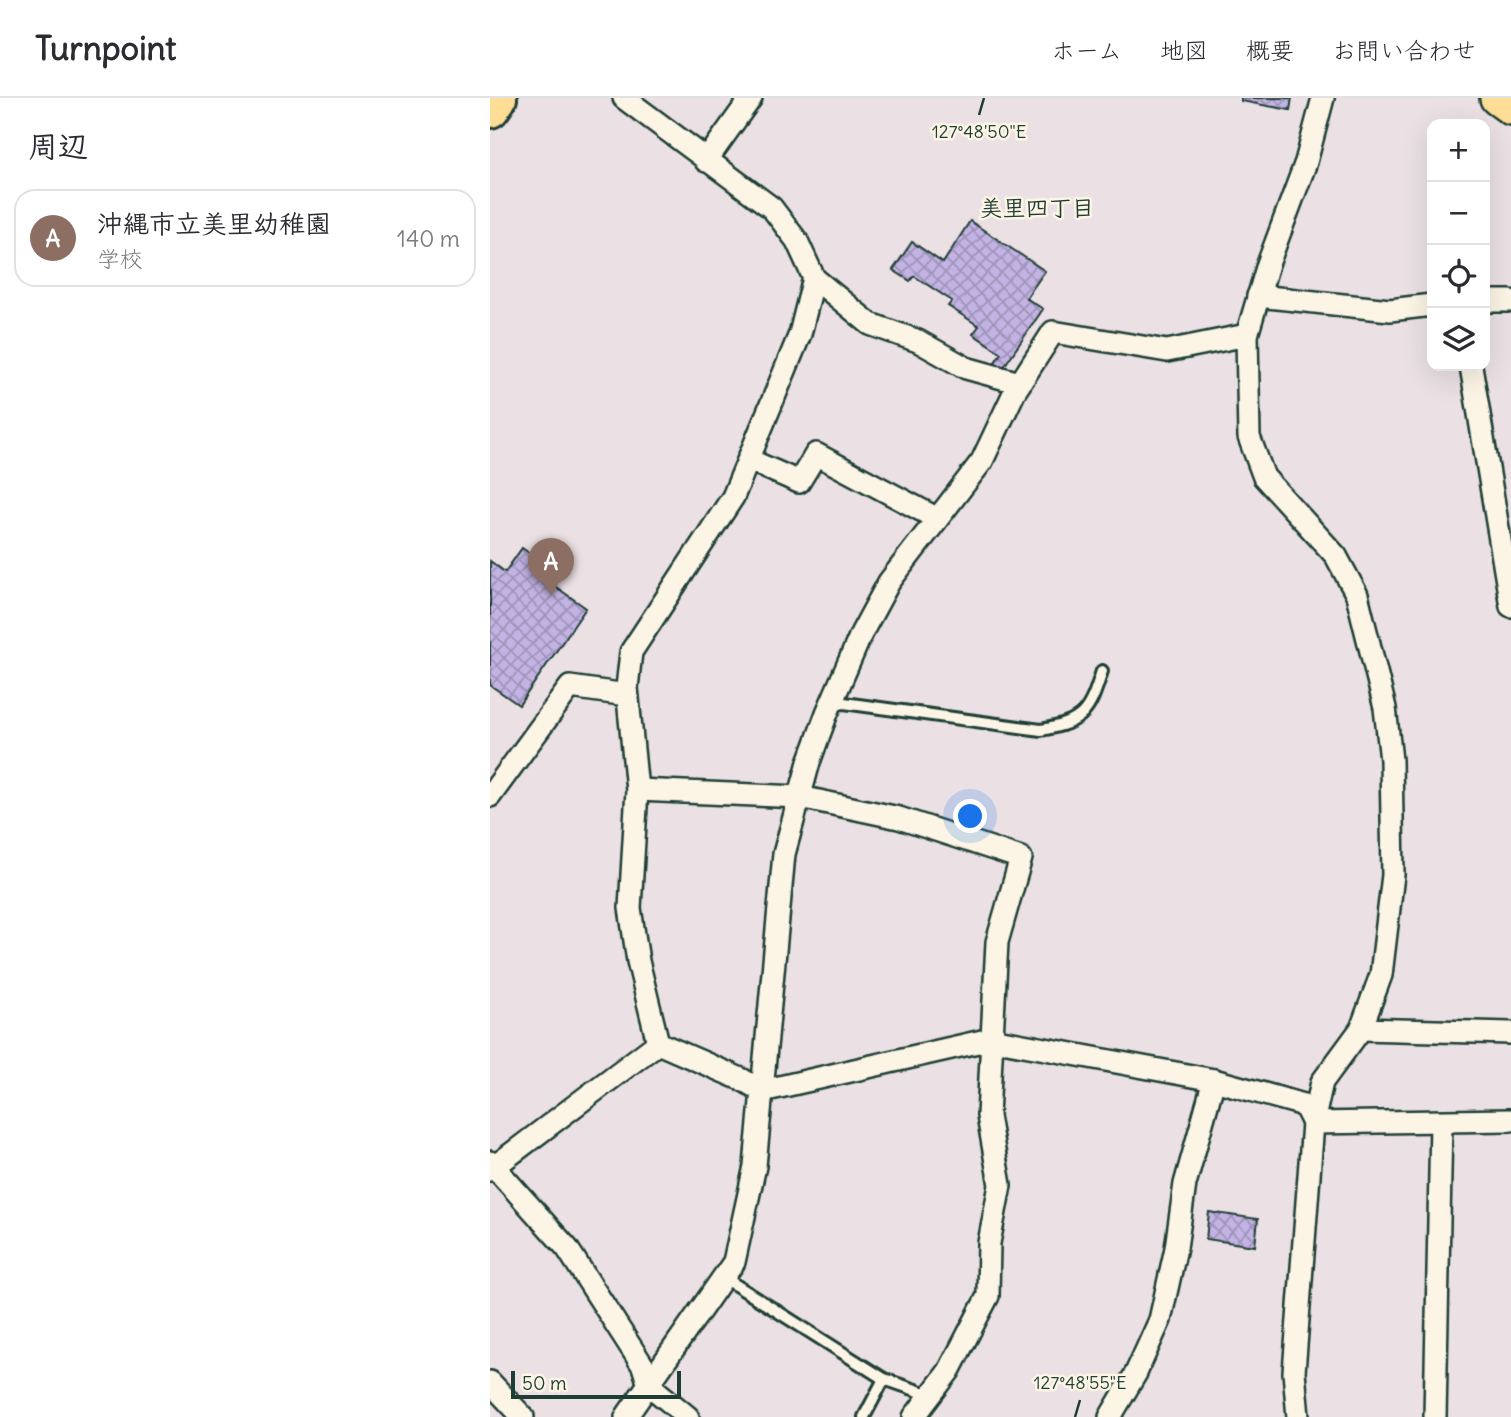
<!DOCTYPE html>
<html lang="ja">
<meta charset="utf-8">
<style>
:root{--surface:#fff;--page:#f2f2f3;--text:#2b2b33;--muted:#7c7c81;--line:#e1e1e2;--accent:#c8321e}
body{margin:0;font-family:Delius,"Klee One",sans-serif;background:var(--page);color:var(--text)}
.controls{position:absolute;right:21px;top:21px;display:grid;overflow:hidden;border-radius:14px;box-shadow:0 7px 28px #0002}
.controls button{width:63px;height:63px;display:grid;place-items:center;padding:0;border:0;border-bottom:2px solid var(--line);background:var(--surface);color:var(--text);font:35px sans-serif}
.scale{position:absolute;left:21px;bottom:18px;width:170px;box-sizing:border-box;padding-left:7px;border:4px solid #1f3d34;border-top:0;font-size:19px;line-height:24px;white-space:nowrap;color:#1f3d34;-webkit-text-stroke:5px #fcf5e5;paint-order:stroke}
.you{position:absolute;left:481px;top:719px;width:24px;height:24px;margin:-18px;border:5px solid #fff;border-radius:50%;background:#1a73e8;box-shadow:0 0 0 10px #1a73e833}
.badge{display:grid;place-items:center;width:46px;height:46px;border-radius:50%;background:var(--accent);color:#fff;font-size:23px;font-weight:700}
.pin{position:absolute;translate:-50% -58px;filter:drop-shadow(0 2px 4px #0008)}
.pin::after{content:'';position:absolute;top:37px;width:24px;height:21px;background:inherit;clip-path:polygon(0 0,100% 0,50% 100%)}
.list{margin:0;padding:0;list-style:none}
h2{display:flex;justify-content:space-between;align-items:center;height:91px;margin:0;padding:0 28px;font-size:30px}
h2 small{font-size:23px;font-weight:400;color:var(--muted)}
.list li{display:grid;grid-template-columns:46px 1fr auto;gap:21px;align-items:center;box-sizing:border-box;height:98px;margin:0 14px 14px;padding:0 14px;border:2px solid var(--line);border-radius:21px}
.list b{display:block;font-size:26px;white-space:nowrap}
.list p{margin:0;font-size:23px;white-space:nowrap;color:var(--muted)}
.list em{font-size:23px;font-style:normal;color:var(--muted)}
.icon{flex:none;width:38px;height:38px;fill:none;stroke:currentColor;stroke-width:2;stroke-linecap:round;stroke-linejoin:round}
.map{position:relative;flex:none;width:1021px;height:1319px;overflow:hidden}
header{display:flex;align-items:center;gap:42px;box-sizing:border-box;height:98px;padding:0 35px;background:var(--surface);border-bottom:2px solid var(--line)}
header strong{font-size:33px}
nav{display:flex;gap:38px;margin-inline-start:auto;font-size:24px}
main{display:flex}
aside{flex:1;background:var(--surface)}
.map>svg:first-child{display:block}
</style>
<header>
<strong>Turnpoint</strong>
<nav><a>ホーム</a><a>地図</a><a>概要</a><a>お問い合わせ</a></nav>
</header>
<main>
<aside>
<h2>周辺<small></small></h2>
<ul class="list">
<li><span class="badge" style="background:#8d6e63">A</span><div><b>沖縄市立美里幼稚園</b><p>学校</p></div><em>140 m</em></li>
</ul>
</aside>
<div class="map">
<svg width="1021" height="1319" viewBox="0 0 1021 1319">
<defs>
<pattern id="building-cross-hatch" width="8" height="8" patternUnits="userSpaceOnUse" patternTransform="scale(1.75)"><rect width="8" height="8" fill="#c3b3e4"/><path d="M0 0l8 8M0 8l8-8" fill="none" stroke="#9e93ba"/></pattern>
</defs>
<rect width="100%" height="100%" fill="#ebe1e5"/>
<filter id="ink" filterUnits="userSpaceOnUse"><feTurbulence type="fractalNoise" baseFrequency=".0143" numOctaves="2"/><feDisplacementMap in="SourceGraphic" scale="14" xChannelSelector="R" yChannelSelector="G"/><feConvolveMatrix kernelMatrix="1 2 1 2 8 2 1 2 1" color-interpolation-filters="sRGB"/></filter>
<g filter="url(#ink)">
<g fill="url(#building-cross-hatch)" stroke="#1f3d34" stroke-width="2">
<path d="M751,0H802L800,12L751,3Z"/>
<path d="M480,123L555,173L536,200L553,211L513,270L505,264L511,255L483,236L489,228L458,208L462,203L424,178L420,183L403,172L422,144L453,165Z"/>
<path d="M32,450L63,471L56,482L96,510L29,607L0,587V463L15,474Z"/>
<path d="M719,1114L768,1121L765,1148L716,1141Z"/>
</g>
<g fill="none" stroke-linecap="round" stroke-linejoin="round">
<g stroke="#1f3d34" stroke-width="16">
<g id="lane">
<path d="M342,606L354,605L551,632C594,624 599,615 612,573"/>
<path d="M233,1179L394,1281L440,1297"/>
<path d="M374,1319L394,1281"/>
</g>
</g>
<g stroke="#1f3d34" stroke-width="26">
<g id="street">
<path d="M134,0L282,110L307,143L324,180L380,226L428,243L476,270L530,285"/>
<path d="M216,63L261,0"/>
<path d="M768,198L900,212L942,207"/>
<path d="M995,203H1021"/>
<path d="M981,268L1021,508"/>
<path d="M259,362L309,384L326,356L446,420"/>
<path d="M147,692L310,699L409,720L531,760L507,844L498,1018L510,1087L499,1145L498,1198L459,1273L424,1319"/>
<path d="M0,698L80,589L137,597"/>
<path d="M871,931L1021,935"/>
<path d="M168,945L148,863L140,810L147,692L137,590L141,554L243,399L310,236L324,180"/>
<path d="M0,1064L77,1150L153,1268L159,1287L198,1319"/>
<path d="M0,1072L168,945L253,982L272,993L501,941L724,982L814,1007L823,1025L1021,1022"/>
<path d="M0,1284L33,1319"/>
<path d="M136,1319L244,1164L265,1068L294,756L319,664L337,615L372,534L399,484L492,363L525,293L563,234L677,253L757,237"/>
<path d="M620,1319L646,1275L670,1222L686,1150L695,1086L724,982"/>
<path d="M808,1319L804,1274L823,1025L832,984L871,931L891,877L903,777L901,662L895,610L867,497L846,458L774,379L759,339L757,237L778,166L816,64L833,0"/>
<path d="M945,1319L951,1025"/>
</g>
</g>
<g stroke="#1f3d34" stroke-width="38">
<path id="primary" d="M1007,0L1021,10"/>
</g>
<g stroke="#1f3d34" stroke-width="44">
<path id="highway" d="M0,10L7,0"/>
</g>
<use href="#lane" stroke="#fcf5e5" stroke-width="10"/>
<use href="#street" stroke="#fcf5e5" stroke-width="21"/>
<use href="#primary" stroke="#fedd96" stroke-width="33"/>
<use href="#highway" stroke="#fedd96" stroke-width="38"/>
</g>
</g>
<path fill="none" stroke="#1f3d34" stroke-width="2.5" d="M489,17L494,0M585,1319L590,1302"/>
<g text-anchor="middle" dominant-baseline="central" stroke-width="5" stroke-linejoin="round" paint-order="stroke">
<g font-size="23" font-weight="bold" fill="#1f3d34" stroke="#fcf5e5">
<text x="547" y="109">美里四丁目</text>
</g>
</g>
<g font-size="18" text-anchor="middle" fill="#1f3d34" stroke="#fcf5e5" stroke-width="5" stroke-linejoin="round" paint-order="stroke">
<text x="489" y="40">127°48'50"E</text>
<text x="590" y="1291">127°48'55"E</text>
</g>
</svg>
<div class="controls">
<button>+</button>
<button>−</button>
<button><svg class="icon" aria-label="locate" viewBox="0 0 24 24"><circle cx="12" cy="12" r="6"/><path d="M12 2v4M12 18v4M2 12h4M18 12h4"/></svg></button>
<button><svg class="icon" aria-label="layers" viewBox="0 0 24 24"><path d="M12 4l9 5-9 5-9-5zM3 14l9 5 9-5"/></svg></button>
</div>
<div class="scale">50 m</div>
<div class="you"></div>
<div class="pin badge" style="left:61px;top:498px;background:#8d6e63">A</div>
</div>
</main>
